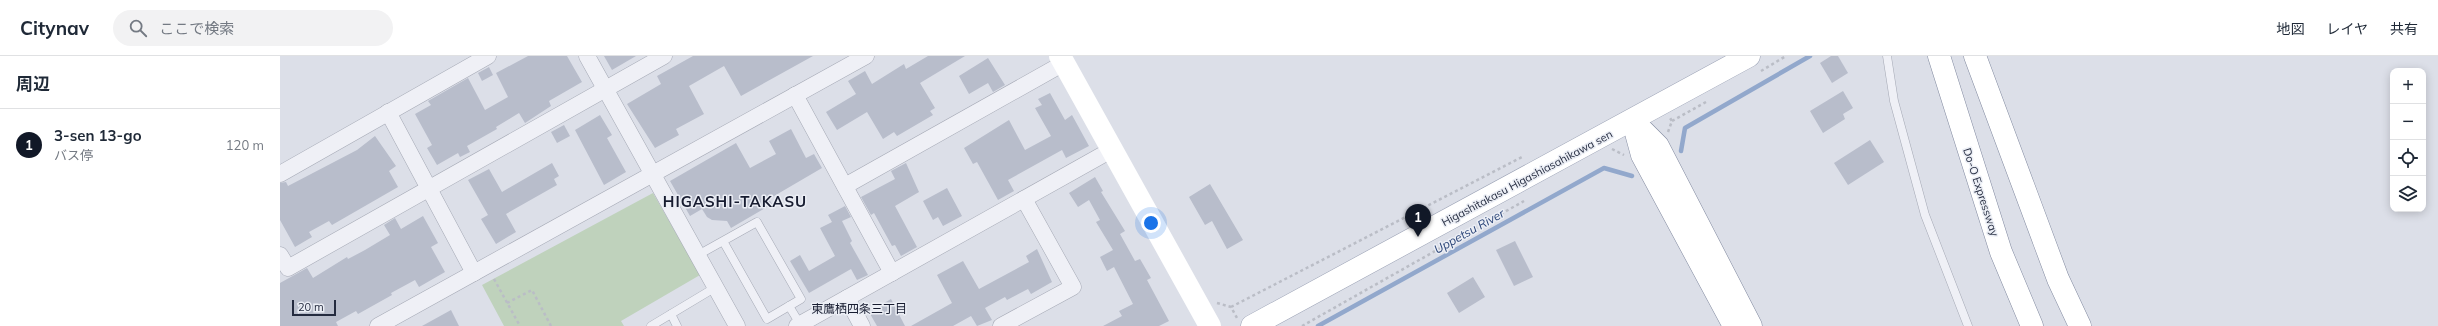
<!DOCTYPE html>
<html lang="ja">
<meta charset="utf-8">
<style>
:root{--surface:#fff;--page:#f2f2f3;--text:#1f2937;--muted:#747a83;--line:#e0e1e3;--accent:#111827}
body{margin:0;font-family:Mulish,"Noto Sans JP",sans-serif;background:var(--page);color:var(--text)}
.controls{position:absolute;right:12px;top:12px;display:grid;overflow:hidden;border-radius:8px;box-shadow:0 2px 10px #0003}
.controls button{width:36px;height:36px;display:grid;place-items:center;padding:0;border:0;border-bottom:1px solid var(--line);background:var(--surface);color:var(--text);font:20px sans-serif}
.scale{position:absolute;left:12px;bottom:10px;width:44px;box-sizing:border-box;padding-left:4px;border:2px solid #242b3f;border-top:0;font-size:11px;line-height:14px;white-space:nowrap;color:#242b3f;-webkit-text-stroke:3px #ebeef5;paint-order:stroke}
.you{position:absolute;left:871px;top:167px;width:14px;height:14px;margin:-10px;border:3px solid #fff;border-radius:50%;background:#1a73e8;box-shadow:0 0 0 6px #1a73e833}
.badge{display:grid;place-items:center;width:26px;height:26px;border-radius:50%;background:var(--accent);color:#fff;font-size:13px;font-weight:700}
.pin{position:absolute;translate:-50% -33px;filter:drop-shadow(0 1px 2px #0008)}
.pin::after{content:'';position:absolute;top:21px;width:14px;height:12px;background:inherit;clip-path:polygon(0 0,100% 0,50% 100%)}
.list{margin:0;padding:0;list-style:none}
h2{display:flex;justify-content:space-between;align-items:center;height:52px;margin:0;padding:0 16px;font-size:17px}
h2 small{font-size:13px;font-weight:400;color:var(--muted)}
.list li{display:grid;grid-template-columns:26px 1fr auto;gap:12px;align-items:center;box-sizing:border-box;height:72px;padding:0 16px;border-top:1px solid var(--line)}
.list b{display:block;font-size:15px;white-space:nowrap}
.list p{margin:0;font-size:13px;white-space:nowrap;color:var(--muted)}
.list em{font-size:13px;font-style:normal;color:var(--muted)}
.icon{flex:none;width:22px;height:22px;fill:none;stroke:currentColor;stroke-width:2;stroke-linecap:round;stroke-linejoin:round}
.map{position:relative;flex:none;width:2158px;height:270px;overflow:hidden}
header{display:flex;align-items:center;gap:24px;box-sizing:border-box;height:56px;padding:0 20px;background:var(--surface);border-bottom:1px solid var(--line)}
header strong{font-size:19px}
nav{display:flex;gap:22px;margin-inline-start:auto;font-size:14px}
.search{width:280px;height:36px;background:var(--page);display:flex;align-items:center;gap:10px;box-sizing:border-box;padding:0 14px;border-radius:22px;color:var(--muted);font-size:15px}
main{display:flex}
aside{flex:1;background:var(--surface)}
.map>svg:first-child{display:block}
</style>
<header>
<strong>Citynav</strong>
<div class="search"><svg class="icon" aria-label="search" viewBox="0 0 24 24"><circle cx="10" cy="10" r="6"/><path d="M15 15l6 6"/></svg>ここで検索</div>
<nav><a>地図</a><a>レイヤ</a><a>共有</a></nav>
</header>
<main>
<aside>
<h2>周辺<small></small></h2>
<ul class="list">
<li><span class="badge">1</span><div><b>3-sen 13-go</b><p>バス停</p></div><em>120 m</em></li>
</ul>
</aside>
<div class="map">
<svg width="2158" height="270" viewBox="0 0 2158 270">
<rect width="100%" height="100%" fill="#dcdfe8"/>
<path fill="#bfd2bc" d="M373,137L420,219L341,265L344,270H224L202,229Z"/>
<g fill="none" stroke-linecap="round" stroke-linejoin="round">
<g stroke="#92a8cc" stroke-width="4.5">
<path d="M1401,95L1405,72L1530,0"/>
<path d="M1038,270L1324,112L1352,120"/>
</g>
</g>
<g fill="#b8bdcb">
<path d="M248,0H287L302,26L269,45L271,50L245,67L239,57L216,71L217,73L187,90L190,96L180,101L178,97L157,109L147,92L152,89L135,58L151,49L148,45L188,22L205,54L228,41L216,17Z"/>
<path d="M324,0H356L332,14Z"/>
<path d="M413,0H533L461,40L444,10L409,30L424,58L396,73L399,79L375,92L347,48L381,28L377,20Z"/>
<path d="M648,0H685L640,27L655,52L650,55L653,59L617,80L614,76L603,83L587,56L557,74L546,56L576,38L568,25L585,15L592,28L624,8L626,13Z"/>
<path d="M1551,0H1558L1568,17L1552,27L1540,7Z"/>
<path d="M708,2L725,29L713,36L708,27L689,38L679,20Z"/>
<path d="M209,11L213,19L202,25L198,17Z"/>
<path d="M1563,35L1573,52L1563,58L1565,63L1543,77L1530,55Z"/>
<path d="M770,37L785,64L792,59L809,90L786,102L782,94L728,124L734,135L718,144L697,106L693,108L684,92L729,64L745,94L771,80L755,52L762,49L758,43Z"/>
<path d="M320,59L332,79L327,82L346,116L324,129L295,74Z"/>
<path d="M284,69L290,80L277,87L271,76Z"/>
<path d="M511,73L526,102L534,98L542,112L489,143L492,148L451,172L447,165L432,164L427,161L422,153L410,160L390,125L456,87L470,112L496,98L489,85Z"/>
<path d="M95,80L116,110L109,115L118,131L52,169L49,165L29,176L32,181L15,191L0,164V127L6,126L8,130L77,94Z"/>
<path d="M1590,84L1604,106L1568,129L1554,107Z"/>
<path d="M272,107L279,120L274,123L277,129L226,158L236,176L216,188L201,163L208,159L188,124L209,113L222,136Z"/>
<path d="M626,107L639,136L615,150L637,191L621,200L615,189L612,190L594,157L591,159L581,141L615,123L611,115Z"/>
<path d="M815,121L823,135L821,136L845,175L840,178L855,205L860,203L871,222L867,224L889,265L879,270H823L842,260L839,255L853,248L834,211L827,215L820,201L833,194L816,166L820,164L809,144L798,151L789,137Z"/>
<path d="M930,128L963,184L947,193L932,165L925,169L909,141Z"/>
<path d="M667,132L682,160L663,170L658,161L653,164L643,145Z"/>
<path d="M565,150L571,161L562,165L572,185L570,187L588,219L577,224L571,213L529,237L510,205L520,199L529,215L555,200L540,172L552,166L548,159Z"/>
<path d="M143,160L158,187L151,191L165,216L139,231L135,224L111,237L112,239L78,258L76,255L56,266L58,270H0V227L27,212L33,222L67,201L68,203L85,194L110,179L104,169L115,162L121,173Z"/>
<path d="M1235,185L1253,221L1234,230L1216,194Z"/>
<path d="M757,193L772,226L751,238L748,233L727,244L725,241L705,252L712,264L697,270L691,260L673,270H631L672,247L657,219L683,205L699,233L749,206L746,200Z"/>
<path d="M1193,221L1205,241L1179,257L1167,237Z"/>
<path d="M611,243L625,270H597L589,256Z"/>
<path d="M171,254L179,270H142Z"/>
</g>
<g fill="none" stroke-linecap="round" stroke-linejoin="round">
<g stroke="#a5a9b5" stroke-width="9">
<g id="lane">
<path d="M1607,0L1614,45L1645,159L1688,270"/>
<path d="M418,199L477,166L521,243L487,263L443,185"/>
<path d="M509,250L520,268"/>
<path d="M391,258L397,270"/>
<path d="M371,270L436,231"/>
</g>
</g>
<g stroke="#a5a9b5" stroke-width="17">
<g id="street">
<path d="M307,0L457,270"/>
<path d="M515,39L612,217"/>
<path d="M108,56L194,217"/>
<path d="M0,118L208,0"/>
<path d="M565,130L784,7"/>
<path d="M0,199L8,212L384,0"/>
<path d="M567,242L582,270"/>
<path d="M98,270L586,0"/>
<path d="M517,270L833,93"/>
<path d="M721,270L793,231L744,143"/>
</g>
</g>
<g stroke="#9aa1b4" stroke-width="23">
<path id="primary" d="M972,270L1469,0"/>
</g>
<g stroke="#828aa0" stroke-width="23">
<g id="highway">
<path d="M1659,0L1721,196L1752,270"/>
<path d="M1695,0L1778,223L1800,270"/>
<path d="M1353,65L1378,90L1471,270"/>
<path d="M1353,66L1362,99L1454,270"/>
</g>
</g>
<g stroke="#babdc6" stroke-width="2.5" stroke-dasharray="3 3" stroke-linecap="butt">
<path d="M1481,15L1506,0"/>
<path d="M1392,65L1426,46"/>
<path d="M1388,76L1392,65L1390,62"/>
<path d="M1332,93L1344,99"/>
<path d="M214,223L240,270"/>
<path d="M227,247L252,234L271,270"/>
<path d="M937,247L951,251L957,262"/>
<path d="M951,251L1242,101"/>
<path d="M1022,270L1244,145"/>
</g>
<use href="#lane" stroke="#eff0f6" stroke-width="8"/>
<use href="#street" stroke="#eff0f6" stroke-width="16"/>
<path stroke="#fff" stroke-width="22" d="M780,0L930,270"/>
<use href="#primary" stroke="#fff" stroke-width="22"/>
<use href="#highway" stroke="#fff" stroke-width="22"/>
</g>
<g text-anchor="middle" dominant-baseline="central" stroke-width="3" stroke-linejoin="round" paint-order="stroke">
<g font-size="11" fill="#242b3f" stroke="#ebeef5">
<text transform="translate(1247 122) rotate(-28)">Higashitakasu Higashiasahikawa sen</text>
<text transform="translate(1701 136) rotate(72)">Do-O Expressway</text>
</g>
<g font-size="12" font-style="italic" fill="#2a4477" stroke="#ebeef5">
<text transform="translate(1189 175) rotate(-29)">Uppetsu River</text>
</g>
<g font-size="12" fill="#171c30" stroke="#ebeef5">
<text x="579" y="252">東鷹栖四条三丁目</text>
</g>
<g font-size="15" font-weight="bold" letter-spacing="1" fill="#171c30" stroke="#ebeef5">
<text x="455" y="145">HIGASHI-TAKASU</text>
</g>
</g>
</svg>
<div class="controls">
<button>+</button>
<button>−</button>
<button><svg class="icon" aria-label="locate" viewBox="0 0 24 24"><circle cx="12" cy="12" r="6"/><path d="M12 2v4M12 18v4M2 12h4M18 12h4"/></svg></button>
<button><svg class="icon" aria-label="layers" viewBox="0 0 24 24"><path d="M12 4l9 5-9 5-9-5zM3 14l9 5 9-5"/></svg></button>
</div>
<div class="scale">20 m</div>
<div class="you"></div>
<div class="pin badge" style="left:1138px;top:181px">1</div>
</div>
</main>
